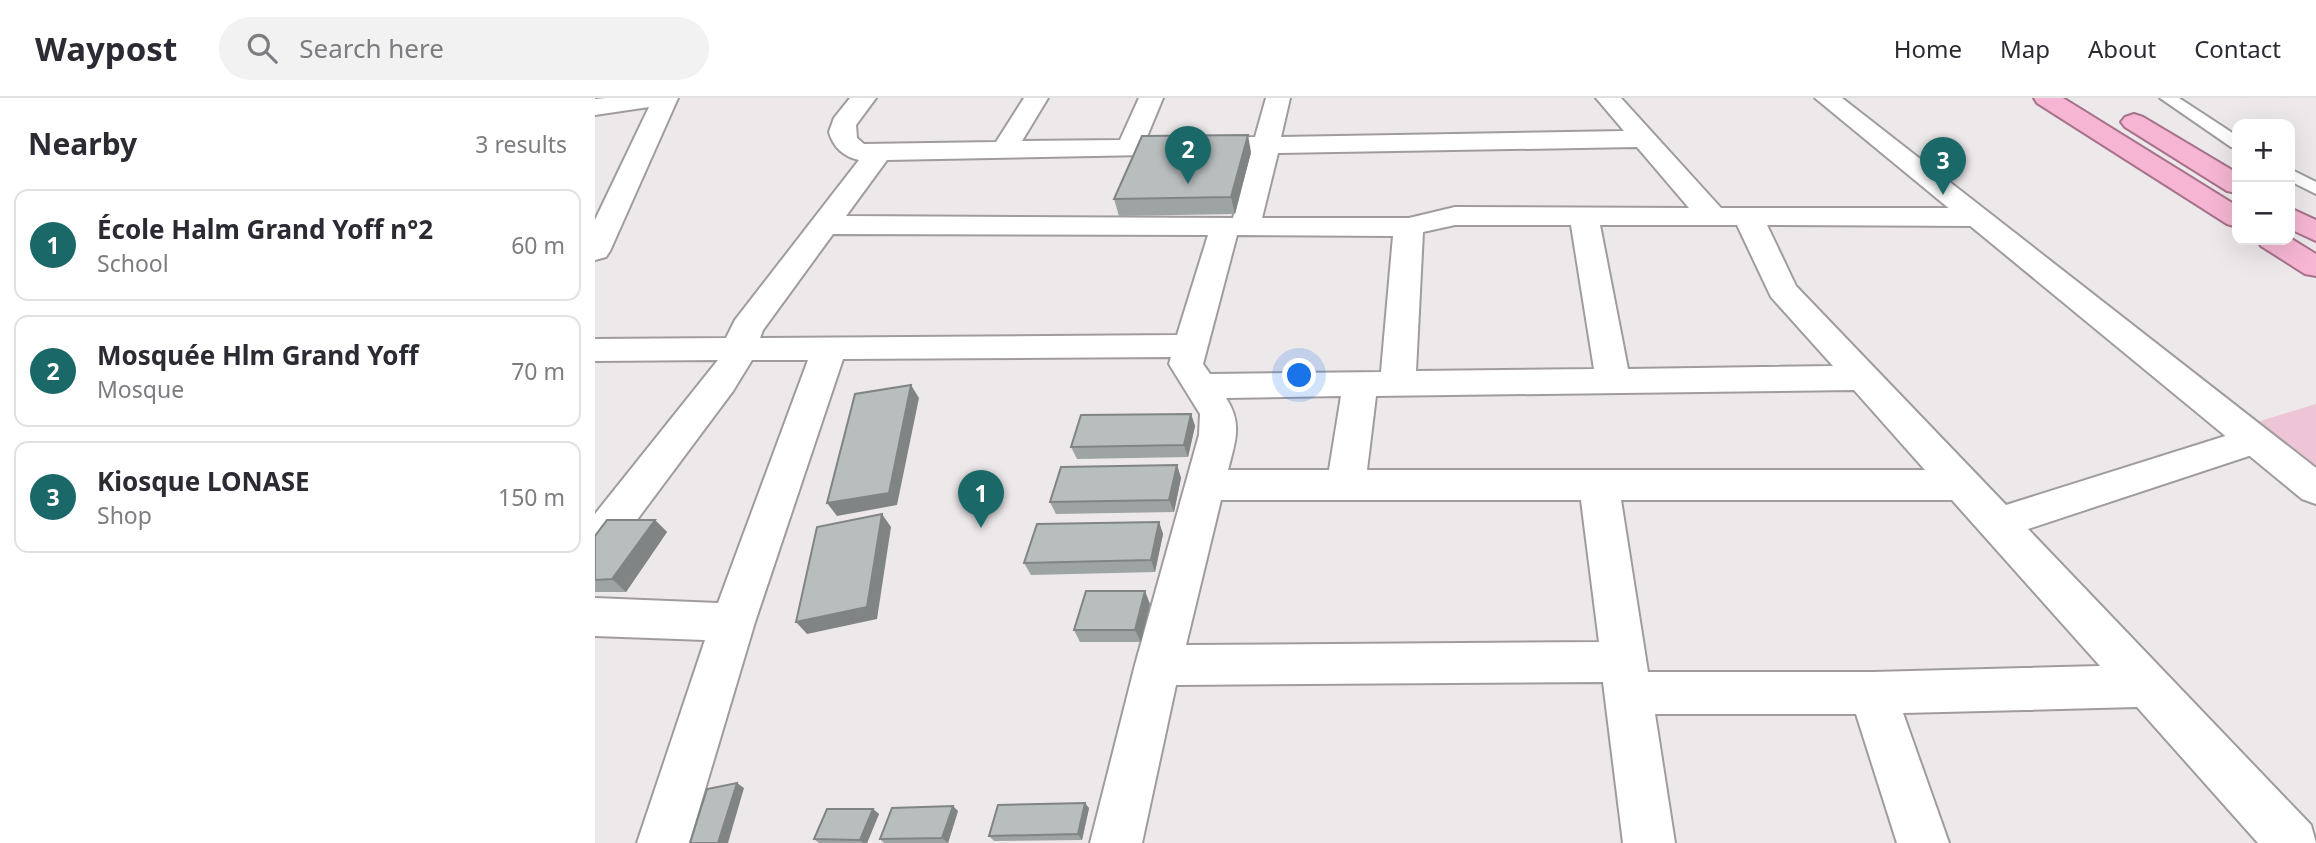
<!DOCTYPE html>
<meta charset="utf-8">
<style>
:root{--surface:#fff;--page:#f2f2f3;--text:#2b2b33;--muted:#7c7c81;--line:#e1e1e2;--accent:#1b6869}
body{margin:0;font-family:"Noto Sans",sans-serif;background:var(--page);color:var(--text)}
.controls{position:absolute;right:21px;top:21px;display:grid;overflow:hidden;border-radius:14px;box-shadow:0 7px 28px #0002}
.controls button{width:63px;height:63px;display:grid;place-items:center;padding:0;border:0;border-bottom:2px solid var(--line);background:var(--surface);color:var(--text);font:35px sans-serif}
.you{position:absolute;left:705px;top:278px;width:24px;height:24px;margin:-18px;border:5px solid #fff;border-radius:50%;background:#1a73e8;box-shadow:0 0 0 10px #1a73e833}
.badge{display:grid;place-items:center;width:46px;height:46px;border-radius:50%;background:var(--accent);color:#fff;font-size:23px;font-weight:700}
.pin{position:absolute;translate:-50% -58px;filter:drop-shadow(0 2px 4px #0008)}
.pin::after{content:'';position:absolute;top:37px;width:24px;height:21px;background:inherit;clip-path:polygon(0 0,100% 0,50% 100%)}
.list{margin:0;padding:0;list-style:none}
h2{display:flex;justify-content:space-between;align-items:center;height:91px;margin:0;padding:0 28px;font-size:30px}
h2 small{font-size:23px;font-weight:400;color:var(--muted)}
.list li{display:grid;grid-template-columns:46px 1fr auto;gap:21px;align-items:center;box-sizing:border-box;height:112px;margin:0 14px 14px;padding:0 14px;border:2px solid var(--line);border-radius:14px}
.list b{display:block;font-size:26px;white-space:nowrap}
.list p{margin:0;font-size:23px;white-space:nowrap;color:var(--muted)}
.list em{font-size:23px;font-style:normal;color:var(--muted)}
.icon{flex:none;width:38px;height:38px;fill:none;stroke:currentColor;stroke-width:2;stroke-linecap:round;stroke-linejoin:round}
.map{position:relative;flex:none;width:1721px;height:745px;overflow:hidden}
header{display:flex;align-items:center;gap:42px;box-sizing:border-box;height:98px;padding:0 35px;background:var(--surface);border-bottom:2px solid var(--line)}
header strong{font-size:33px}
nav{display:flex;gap:38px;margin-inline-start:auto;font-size:24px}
.search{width:490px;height:63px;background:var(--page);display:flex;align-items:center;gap:18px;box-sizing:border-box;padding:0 24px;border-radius:38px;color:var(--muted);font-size:26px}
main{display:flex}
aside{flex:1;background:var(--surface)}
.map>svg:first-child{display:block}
</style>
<header>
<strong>Waypost</strong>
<div class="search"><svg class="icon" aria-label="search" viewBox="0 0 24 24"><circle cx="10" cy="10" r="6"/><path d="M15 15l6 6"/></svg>Search here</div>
<nav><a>Home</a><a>Map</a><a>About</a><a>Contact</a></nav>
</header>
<main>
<aside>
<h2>Nearby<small>3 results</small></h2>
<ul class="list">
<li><span class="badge">1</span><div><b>École Halm Grand Yoff n°2</b><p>School</p></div><em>60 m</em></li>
<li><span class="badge">2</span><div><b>Mosquée Hlm Grand Yoff</b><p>Mosque</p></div><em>70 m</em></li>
<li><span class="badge">3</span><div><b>Kiosque LONASE</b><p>Shop</p></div><em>150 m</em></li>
</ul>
</aside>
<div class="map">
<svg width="1721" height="745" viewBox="0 0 1721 745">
<rect width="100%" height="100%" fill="#ede8ea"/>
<path fill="#edc5d6" d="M1721,306V369L1662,324Z"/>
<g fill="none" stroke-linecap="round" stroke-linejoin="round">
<g stroke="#a09c9e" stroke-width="4">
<g id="service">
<path d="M1565,0H1584L1642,38V50L1636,49Z"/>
<path d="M1695,71L1721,84V96L1695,83Z"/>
</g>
</g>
<g stroke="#a09c9e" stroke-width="4">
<g id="minor">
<path d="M11,0H83L15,153L11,159L0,162V122L54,9L0,17V1Z"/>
<path d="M255,0H281L261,27L262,40L269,46L401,44L429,0H453L427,43L525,42L544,0H568L551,41L660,39L671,0H695L686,39L1029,33L1001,0H1026L1126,110H1381L1391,113L1396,119L1391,125L1381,128L1172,127L1201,188L1411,407L1659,329L1672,332L1678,342L1672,352L1433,431L1716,727L1721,745H1663L1542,609L1308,615L1354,745H1302L1261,616H1060L1080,745H1028L1008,584L581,587L547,745H495L540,567L604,337L605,316L574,266L576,259L248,261L160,524L94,745H42L110,542L0,538V500L123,505L213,262H157L138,293L15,458L0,462V416L123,262L0,263V241L131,240L140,222L264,62C249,59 238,49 234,34L239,20ZM1042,49L1094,110L860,109L814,120H667L683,55ZM656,55L638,120L251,118L292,62ZM860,127H976L999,271L821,273L828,134ZM1005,127H1142L1176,199L1238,268L1033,271ZM238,136L613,137L582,237L165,240L168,232ZM642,137L798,138L786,274L615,276L608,266ZM1259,292L1330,372H772L781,298ZM746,298L734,372H633C640,344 648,326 631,300ZM626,402H986L1004,544L591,547ZM1026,402H1357L1505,568L1278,574H1053Z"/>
</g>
</g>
<g stroke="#a09c9e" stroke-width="4">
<path id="tertiary" d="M1220,0H1247L1721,370V406L1707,401Z"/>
</g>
<g stroke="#a7728b" stroke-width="4">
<g id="trunk">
<path d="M1439,0H1468L1642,108V129L1632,126L1442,5Z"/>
<path d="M1539,16L1548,19L1642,75V95L1632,93L1530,29L1526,24L1530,19Z"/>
<path d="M1695,110L1721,122V143L1695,131Z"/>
<path d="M1695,140L1721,156V178L1710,176L1666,148L1662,142Z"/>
</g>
</g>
<use href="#service" fill="#fff" fill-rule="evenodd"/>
<use href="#minor" fill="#fff" fill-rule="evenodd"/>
<use href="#tertiary" fill="#fff" fill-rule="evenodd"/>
<use href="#trunk" fill="#f6b6d3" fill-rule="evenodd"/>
</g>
<g fill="#9ea3a3">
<path d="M656,54L640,116L524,118L519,101Z"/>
<path d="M596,316L600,328L593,359L482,361L476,349Z"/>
<path d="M582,367L586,380L579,414L461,416L455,404Z"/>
<path d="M60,422L72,434L31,494H0V438Z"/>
<path d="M564,424L568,436L560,474L436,477L429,465Z"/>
<path d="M555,506L546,544H485L479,532Z"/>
<path d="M494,710L487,742L399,743L394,738Z"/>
<path d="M278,711L284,716L272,745H224L219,741Z"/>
<path d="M363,713L353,745H289L285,741Z"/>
</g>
<g fill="#818484">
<path d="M653,37L656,54L640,116L636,99Z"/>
<path d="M316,287L324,300L302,407L242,418L232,405Z"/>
<path d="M596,316L600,328L593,359L589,347Z"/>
<path d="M582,367L586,380L579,414L574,402Z"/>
<path d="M287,416L296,429L282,521L212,536L201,524Z"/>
<path d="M60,422L72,434L31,494L17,481Z"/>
<path d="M564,424L568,436L560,474L556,462Z"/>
<path d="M550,493L555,506L546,544L540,532Z"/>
<path d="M142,685L149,690L133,745H123Z"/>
<path d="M490,705L494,710L487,742L483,736Z"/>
<path d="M358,708L363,713L353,745L347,740Z"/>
<path d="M278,711L284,716L272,745H268L265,742Z"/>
</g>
<g fill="#b8bdbd" stroke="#818484" stroke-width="2">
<path d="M653,37L636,99L519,101L547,38Z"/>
<path d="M316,287L294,395L232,405L260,296Z"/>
<path d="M596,316L589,347L476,349L486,317Z"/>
<path d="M582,367L574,402L455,404L466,369Z"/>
<path d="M287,416L272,509L201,524L222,429Z"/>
<path d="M12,422H60L17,481L0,482V438Z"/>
<path d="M564,424L556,462L429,465L442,426Z"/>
<path d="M491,493H550L540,532H479Z"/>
<path d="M142,685L123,745H95L112,691Z"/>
<path d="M490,705L483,736L394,738L403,707Z"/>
<path d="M358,708L347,740L285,741L297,710Z"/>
<path d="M232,711H278L265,742L219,741Z"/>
</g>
</svg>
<div class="controls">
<button>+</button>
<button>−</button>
</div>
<div class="you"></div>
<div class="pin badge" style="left:386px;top:430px">1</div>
<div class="pin badge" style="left:593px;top:86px">2</div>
<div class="pin badge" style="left:1348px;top:97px">3</div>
</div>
</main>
